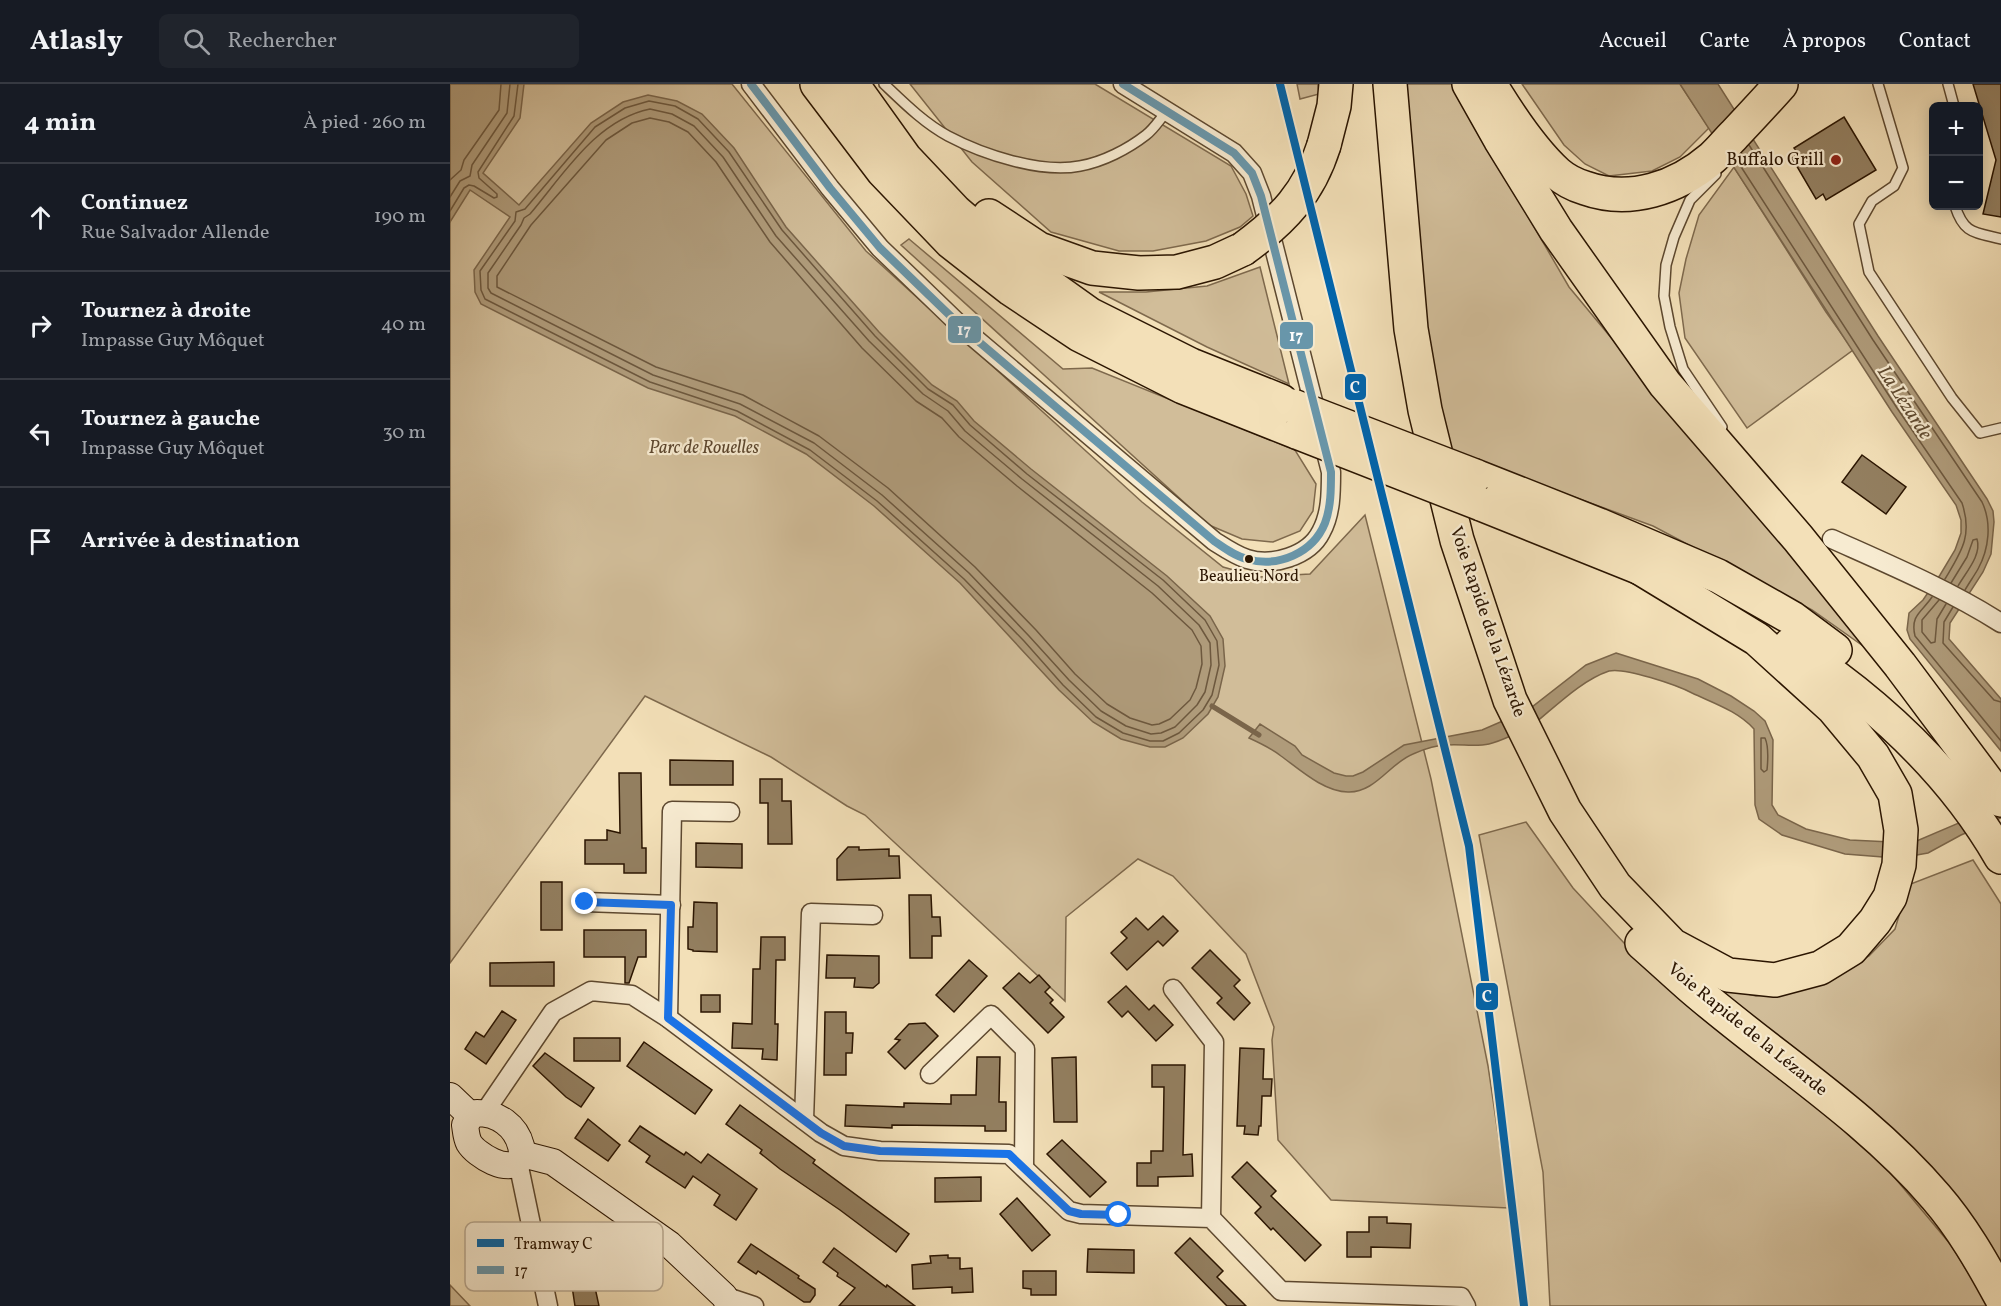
<!DOCTYPE html>
<html lang="fr">
<meta charset="utf-8">
<style>
:root{--surface:#171b24;--page:#20242c;--text:#f1f3f6;--muted:#9ea1a6;--line:#363941}
body{margin:0;font-family:Vollkorn,serif;background:var(--page);color:var(--text)}
.controls{position:absolute;right:18px;top:18px;display:grid;overflow:hidden;border-radius:9px;box-shadow:0 3px 15px #0003}
.controls button{width:54px;height:54px;display:grid;place-items:center;padding:0;border:0;border-bottom:2px solid var(--line);background:var(--surface);color:var(--text);font:30px sans-serif}
.stop{position:absolute;width:18px;height:18px;margin:-14px;border:4px solid #1a73e8;border-radius:50%;background:#fff}
.stop.end{background:#1a73e8;border-color:#fff;box-shadow:0 2px 6px #0008}
.list{margin:0;padding:0;list-style:none}
h2{display:flex;justify-content:space-between;align-items:center;height:78px;margin:0;padding:0 24px;font-size:26px}
h2 small{font-size:20px;font-weight:400;color:var(--muted)}
.list li{display:grid;grid-template-columns:39px 1fr auto;gap:18px;align-items:center;box-sizing:border-box;height:108px;padding:0 24px;border-top:2px solid var(--line)}
.list b{display:block;font-size:22px;white-space:nowrap}
.list p{margin:0;font-size:20px;white-space:nowrap;color:var(--muted)}
.list em{font-size:20px;font-style:normal;color:var(--muted)}
.icon{flex:none;width:33px;height:33px;fill:none;stroke:currentColor;stroke-width:2;stroke-linecap:round;stroke-linejoin:round}
.map{position:relative;flex:none;width:1551px;height:1222px;overflow:hidden}
header{display:flex;align-items:center;gap:36px;box-sizing:border-box;height:84px;padding:0 30px;background:var(--surface);border-bottom:2px solid var(--line)}
header strong{font-size:28px}
nav{display:flex;gap:33px;margin-inline-start:auto;font-size:21px}
.search{width:420px;height:54px;background:var(--page);display:flex;align-items:center;gap:15px;box-sizing:border-box;padding:0 21px;border-radius:9px;color:var(--muted);font-size:22px}
main{display:flex}
aside{flex:1;background:var(--surface)}
.map>svg:first-child{display:block}
</style>
<header>
<strong>Atlasly</strong>
<div class="search"><svg class="icon" aria-label="search" viewBox="0 0 24 24"><circle cx="10" cy="10" r="6"/><path d="M15 15l6 6"/></svg>Rechercher</div>
<nav><a>Accueil</a><a>Carte</a><a>À propos</a><a>Contact</a></nav>
</header>
<main>
<aside>
<h2>4 min<small>À pied · 260 m</small></h2>
<ul class="list">
<li><svg class="icon" aria-label="ahead" viewBox="0 0 24 24"><path d="M12 20V5M6 11l6-6 6 6"/></svg><div><b>Continuez</b><p>Rue Salvador Allende</p></div><em>190 m</em></li>
<li><svg class="icon" aria-label="right" viewBox="0 0 24 24"><path d="M7 20v-9h11M14 6l5 5-5 5"/></svg><div><b>Tournez à droite</b><p>Impasse Guy Môquet</p></div><em>40 m</em></li>
<li><svg class="icon" aria-label="left" viewBox="0 0 24 24"><path d="M17 20v-9H6M10 6l-5 5 5 5"/></svg><div><b>Tournez à gauche</b><p>Impasse Guy Môquet</p></div><em>30 m</em></li>
<li><svg class="icon" aria-label="arrive" viewBox="0 0 24 24"><path d="M6 21V4h12l-3 4 3 4H6"/></svg><div><b>Arrivée à destination</b></div></li>
</ul>
</aside>
<div class="map">
<svg width="1551" height="1222" viewBox="0 0 1551 1222">
<rect width="100%" height="100%" fill="#f3e0b8"/>
<filter id="stains"><feTurbulence type="fractalNoise" baseFrequency=".00333" numOctaves="4"/><feColorMatrix values="0 0 0 0 .2 0 0 0 0 .09 0 0 0 0 .02 0 0 0 .5 -.17"/></filter>
<radialGradient id="worn" r=".72"><stop offset=".6" stop-color="#630" stop-opacity="0"/><stop offset="1" stop-color="#630" stop-opacity=".3"/></radialGradient>
<g fill="#d1bd99" stroke="#7e694d" stroke-width="1.5">
<path d="M0,0H282L416,167L692,418L773,483L809,493L860,490L915,431L981,695L1038,982L1059,1124L881,1116L828,1056L822,956L824,943L796,870L723,792L688,775L616,833L615,917L415,731L397,722L321,673L195,612L0,879Z"/>
<path d="M460,0H645L781,82L796,110L803,132L790,143L756,157L703,167H669L601,148L522,78Z"/>
<path d="M847,0H868L869,10L850,15Z"/>
<path d="M953,0H1006L1065,110L1119,203L1423,569L1362,526L1203,442L996,366L974,233Z"/>
<path d="M1072,0H1230L1259,44L1230,73L1202,87L1159,92L1135,80L1114,61Z"/>
<path d="M1284,83L1376,228L1403,266L1297,344L1235,254L1229,209L1236,175L1249,131Z"/>
<path d="M459,155L613,285L642,284L845,366L866,400L863,427L850,447L823,458L792,455L759,441L451,161Z"/>
<path d="M810,183L839,300L757,263L649,208H696L757,202Z"/>
<path d="M1076,738L1123,804L1200,887L1340,999L1435,1082L1501,1161L1539,1222H1100L1093,1088L1029,751Z"/>
<path d="M1523,776L1551,820V1186L1234,885L1277,905L1306,912L1362,903L1419,872L1445,845L1458,801Z"/>
<path d="M0,1201L20,1222H0Z"/>
</g>
<g fill="#af9b7a" stroke="#7a654a" stroke-width="1.5">
<path d="M0,0H74L70,34L33,89L69,121L141,39L173,18L198,11L227,17L252,30L284,64L336,143L429,248L482,301L507,317L524,337L581,385L717,492L760,532L773,555L775,582L768,613L758,630L733,654L715,663H700L671,655L643,638L609,606L510,499L424,422L356,370L285,332L198,304L31,220L25,208L24,186L60,133L20,106L0,138Z"/>
<path d="M1230,0H1268L1428,252L1537,415L1543,427L1544,438L1541,470L1533,488L1500,539L1499,555L1551,615V667L1460,555L1457,546L1459,529L1473,516L1490,491L1505,466L1511,449V436L1506,421L1442,328Z"/>
<path d="M1166,569L1248,595L1281,612L1304,627L1315,637L1323,656L1322,721L1328,731L1356,745L1400,756L1462,759L1551,721V734L1511,751L1478,769L1461,772L1433,773L1395,770L1332,751L1309,735L1305,721L1304,645C1288,627 1263,619 1242,609C1227,601 1174,583 1159,587C1132,596 1106,622 1085,639C1078,645 1048,658 1039,660C1026,663 1011,660 998,661C987,661 974,665 963,670C940,679 925,709 898,708C874,708 849,685 831,672C821,664 810,659 799,654L810,640L845,662L852,671L884,689L896,692H903L913,688L954,661L1032,646L1078,626L1136,581Z"/>
</g>
<g fill="none" stroke-linecap="round" stroke-linejoin="round">
<g stroke="#6d583e" stroke-width="1.5">
<path d="M199,17L225,22L248,35L279,68L332,146L425,252L478,305L503,321L520,341L577,390L713,496L755,536L767,557L769,581L762,611L753,626L729,649L713,657H700L673,649L646,633L613,601L574,557L514,495L427,417L360,366L287,327L200,298L35,215L31,206L30,187L65,137L66,128L75,125L145,43L175,24Z"/>
<path d="M200,25L222,30L244,42L273,73L326,152L419,257L473,310L498,327L515,347L572,395L708,502L749,541L760,559L761,581L755,608L747,621L725,643L711,649L701,650L676,642L651,627L619,596L579,552L519,489L432,411L364,359L290,320L203,291L41,209L38,204V189L71,141L74,134L80,130C114,90 146,36 200,25Z"/>
<path d="M200,34L219,38L238,48L266,78L320,158L412,264L466,317L492,334L509,353L567,402L702,509L742,546L751,562L752,580L746,604L740,616L720,635L709,640L702,641L680,634L657,620L625,590L586,546L525,483L438,404L369,352L293,311L206,283L47,203V192L81,141L156,56L182,39Z"/>
<path d="M1299,61L1423,256L1532,418C1542,439 1539,465 1528,485C1524,492 1519,499 1515,506"/>
<path d="M1286,75L1447,324L1512,419C1523,452 1511,468 1495,495"/>
<path d="M0,96L11,86L14,76L49,26L51,0"/>
<path d="M0,113L10,97L20,92L22,81L57,29L60,0"/>
<path d="M0,127L14,104L19,101L24,102L44,114L47,113V110L29,94L28,88L64,32L68,0"/>
<path d="M1501,499L1517,473L1523,456L1527,455C1532,471 1516,488 1508,502"/>
<path d="M1482,513C1472,528 1460,531 1465,552L1551,657"/>
<path d="M1489,516L1472,536V548L1481,559L1485,558L1487,535L1496,520"/>
<path d="M1503,523L1494,538L1493,559L1544,616L1551,618"/>
<path d="M1311,654H1315C1319,663 1318,676 1317,686L1314,688L1311,685Z"/>
</g>
<path stroke="#7a654a" stroke-width="5" d="M762,622L809,651"/>
</g>
<g fill="#937f60" stroke="#2b1501" stroke-width="1.5">
<path d="M1523,0H1551V133L1533,130L1546,76Z"/>
<path d="M1394,33L1426,86L1376,116L1373,110L1366,115L1342,74L1348,70L1344,64Z"/>
<path d="M1412,371L1456,403L1436,430L1392,398Z"/>
<path d="M220,676L283,677V701H220Z"/>
<path d="M169,689H191L192,764H196V789H174V780H135V756H157V746L170,749Z"/>
<path d="M310,695H332V717H341L342,760H318V719H310Z"/>
<path d="M246,759L292,760V784L246,783Z"/>
<path d="M398,763H409V766L439,765V772H449L450,794L387,796V775Z"/>
<rect x="91" y="798" width="21" height="48"/>
<path d="M459,811H481L482,833H490L491,852H482V874H460Z"/>
<path d="M244,818L267,819V868L243,867V866L238,865V843H243Z"/>
<path d="M713,832L728,847L713,862L708,857L677,886L661,869L677,854L671,848L686,834L698,846Z"/>
<path d="M134,846H196V873H188L179,899H175V873H134Z"/>
<path d="M311,853H335V876H326L325,940H328L327,976L312,975L313,965L282,964L283,939L302,940L303,885H310Z"/>
<path d="M760,866L790,896L784,902L800,919L784,936L767,919L772,914L742,884Z"/>
<path d="M377,871L429,872V899L423,904L404,903L405,894H376Z"/>
<path d="M519,876L537,892L504,928L486,911Z"/>
<path d="M104,878V902H40V879Z"/>
<path d="M569,889L580,899L589,891L600,903L595,908L603,916L600,919L614,933L598,949L553,904Z"/>
<path d="M676,902L699,926L704,921L723,941L706,957L678,927L672,933L658,918Z"/>
<rect x="251" y="911" width="19" height="17"/>
<path d="M52,927L66,936L36,980L15,965L26,948L34,953Z"/>
<path d="M375,928H396V949H403L402,969H396V991H374Z"/>
<path d="M475,939L488,952L455,985L438,968L450,956L445,955L459,940Z"/>
<rect x="124" y="954" width="46" height="23"/>
<path d="M194,958L262,1006L245,1030L177,982Z"/>
<path d="M790,964L814,965L813,995H822L821,1012H812L811,1042H809L808,1051L794,1050L795,1042H787Z"/>
<path d="M95,969L144,1004L131,1023L116,1013L83,982Z"/>
<path d="M527,973H550L549,1018H556V1047H535V1042L442,1041V1044L395,1042L396,1021L454,1023V1019L501,1020V1011H526Z"/>
<path d="M626,973L627,1038H604L602,974Z"/>
<path d="M702,981H735L733,1071L742,1070L743,1092L708,1093V1102H687V1079H701V1067H713L714,1003H702Z"/>
<path d="M290,1021L365,1076L363,1079L459,1150L446,1168L390,1126L330,1085L310,1069L312,1066L276,1040Z"/>
<path d="M138,1035L170,1061L158,1077L125,1054Z"/>
<path d="M190,1042L234,1071L236,1068L251,1079L258,1070L307,1105L286,1136L264,1121L270,1111L243,1092L235,1104L196,1078L200,1072L179,1057Z"/>
<path d="M612,1056L656,1098L640,1113L597,1070Z"/>
<path d="M797,1078L826,1107L821,1112L871,1161L855,1177L823,1144L821,1146L805,1129L811,1123L782,1093Z"/>
<path d="M531,1093V1117L485,1118V1094Z"/>
<path d="M567,1114L600,1151L582,1167L550,1130Z"/>
<path d="M919,1133H937V1139L961,1140L960,1164L921,1163V1173H897V1148H919Z"/>
<path d="M127,1140L135,1145L140,1157H135L149,1222H125L119,1182H114L107,1146L115,1144L114,1142Z"/>
<path d="M740,1154L773,1187L767,1193L796,1222H777L725,1169Z"/>
<path d="M301,1160L349,1192L348,1194L365,1205V1211L360,1218H354L308,1187L306,1190L288,1178Z"/>
<path d="M384,1164L436,1203L437,1201L465,1222H389L405,1204L387,1192L388,1189L373,1178Z"/>
<path d="M638,1165L684,1166V1189L637,1188Z"/>
<path d="M498,1171V1174H510V1185L522,1184L523,1208L502,1209V1203L463,1205L462,1181L481,1179L480,1172Z"/>
<path d="M573,1187H606V1211H581V1205L573,1204Z"/>
</g>
<g fill="none" stroke-linecap="round" stroke-linejoin="round">
<g stroke="#5d482f" stroke-width="12">
<g id="lane">
<path d="M434,0C454,19 474,39 498,52C532,70 591,90 630,82C653,78 678,65 696,51C704,45 710,35 717,27"/>
<path d="M1428,0L1453,84L1444,102L1422,117L1409,140L1419,188L1502,314L1530,349L1551,344"/>
<path d="M1498,0L1504,22"/>
<path d="M1266,90L1240,116L1224,153L1216,181L1214,212L1220,243L1233,285L1272,343"/>
<path d="M1505,122C1514,150 1524,148 1551,155"/>
</g>
</g>
<g stroke="#5d482f" stroke-width="21">
<g id="street">
<path d="M301,0L380,104L430,164L515,246L764,457C775,464 785,471 797,475C822,483 859,472 871,448C881,430 881,409 881,388L811,112L802,89L784,69L673,0"/>
<path d="M1382,455C1440,481 1497,505 1551,539"/>
<path d="M135,818L221,821"/>
<path d="M723,905L764,958L761,1134"/>
<path d="M218,934L222,727L280,728"/>
<path d="M480,990L541,931L575,965L574,1084"/>
<path d="M34,1029L103,928L141,907L182,911L218,934L371,1049L394,1062L430,1067L559,1070L619,1127L631,1130L761,1134L831,1207L1011,1213L1016,1222"/>
<path d="M354,1036L361,829L423,831"/>
<path d="M68,1078L98,1222"/>
<path d="M274,1212L304,1222"/>
</g>
</g>
<g stroke="#2b1501" stroke-width="28">
<g id="secondary">
<path d="M0,1012L21,1032"/>
<path d="M27,1029C48,1029 66,1042 71,1062C72,1067 73,1072 70,1076C59,1091 26,1071 19,1059C16,1053 16,1047 15,1041L21,1032Z"/>
<path d="M72,1070L103,1078L219,1160L274,1212L280,1222"/>
</g>
</g>
<g stroke="#2b1501" stroke-width="36">
<g id="highway">
<path d="M367,0L433,87L501,158L561,205L630,251L733,303L849,349"/>
<path d="M402,0L455,74L506,128L555,170L639,230L741,281L831,317"/>
<path d="M940,0L961,245L975,326L1007,456L1060,616L1115,727L1165,802L1222,861L1278,891L1325,896L1370,884L1401,865L1425,837L1440,813L1449,781L1451,746L1445,710L1423,672L1383,624L1307,555L1187,482"/>
<path d="M1019,0L1050,55L1106,146L1215,300L1348,454L1450,581L1551,716"/>
<path d="M1043,5C1059,31 1085,69 1107,89C1115,96 1125,101 1135,104C1180,120 1227,104 1262,74C1270,67 1277,58 1284,51C1300,34 1316,17 1331,0"/>
<path d="M874,61L884,22L886,0"/>
<path d="M539,132L589,165L642,184L689,189L727,188L765,178L793,165"/>
<path d="M1025,392L1149,441L1268,492L1342,534L1385,566"/>
<path d="M1031,420L1208,491"/>
<path d="M1340,561C1424,616 1501,686 1551,773"/>
<path d="M1192,859C1208,873 1224,888 1240,902C1322,973 1415,1030 1486,1113C1512,1143 1532,1178 1551,1213"/>
</g>
</g>
<use href="#lane" stroke="#f7ebd1" stroke-width="9"/>
<use href="#street" stroke="#f7ebd1" stroke-width="18"/>
<use href="#secondary" stroke="#f7ebd1" stroke-width="26"/>
<use href="#highway" stroke="#f3e0b8" stroke-width="33"/>
<g stroke="#2b1501" stroke-width="36" stroke-linecap="butt">
<g id="highway-bridge">
<path d="M793,165C833,136 859,109 874,61"/>
<path d="M843,322L1025,392"/>
<path d="M849,349L1031,420"/>
</g>
</g>
<use href="#highway-bridge" stroke="#f3e0b8" stroke-width="33"/>
<g stroke="#f7ebd1" stroke-width="12">
<path id="bus-1" d="M301,0L380,104L430,164L515,246L764,457C774,464 785,472 797,475C828,484 863,469 875,439C881,423 881,405 881,388L811,112L802,89L784,69L673,0"/>
</g>
<use href="#bus-1" stroke="#6897ac" stroke-width="8"/>
<g stroke="#f7ebd1" stroke-width="12">
<path id="tram-1" d="M830,0L1019,762L1074,1222"/>
</g>
<use href="#tram-1" stroke="#0064ac" stroke-width="8"/>
</g>
<g fill="none" stroke-linecap="round" stroke-linejoin="round">
<path stroke="#1a73e8" stroke-width="8" d="M135,818L221,821L218,934L371,1049L394,1062L430,1067L559,1070L619,1127L631,1130L669,1131"/>
</g>
<circle fill="#8f2418" stroke="#f7ebd1" stroke-width="2" cx="1386" cy="76" r="6"/>
<circle fill="#2b1501" stroke="#f7ebd1" stroke-width="2" cx="799" cy="475" r="5"/>
<g text-anchor="middle" dominant-baseline="central" stroke-width="4.5" stroke-linejoin="round" paint-order="stroke">
<g font-size="16" fill="#2b1501" stroke="#f7ebd1">
<text x="799" y="493">Beaulieu Nord</text>
</g>
<g font-size="18" fill="#2b1501" stroke="#f7ebd1" text-anchor="end">
<text x="1374" y="76">Buffalo Grill</text>
</g>
<g font-size="18" font-style="italic" fill="#5d472f" stroke="#f7ebd1">
<text x="254" y="364">Parc de Rouelles</text>
</g>
<g font-size="18" fill="#2b1501" stroke="#f7ebd1">
<text transform="translate(1037 538) rotate(71)">Voie Rapide de la Lézarde</text>
<text transform="translate(1297 946) rotate(39)">Voie Rapide de la Lézarde</text>
</g>
<g font-size="20" font-style="italic" fill="#604b31" stroke="#f7ebd1">
<text transform="translate(1454 319) rotate(57)">La Lézarde</text>
</g>
</g>
<rect x="15" y="1138" width="198" height="69" rx="9" fill="#f7ebd1" stroke="#baab93" stroke-width="1.5"/>
<rect x="27" y="1155" width="27" height="8" fill="#0064ac"/>
<rect x="27" y="1182" width="27" height="8" fill="#6897ac"/>
<g font-size="16" fill="#2b1501">
<text x="64" y="1165">Tramway C</text>
<text x="64" y="1192">17</text>
</g>
<g stroke="#f7ebd1" stroke-width="2">
<rect x="497" y="231" width="35" height="29" rx="6" fill="#6897ac"/>
<rect x="829" y="237" width="35" height="29" rx="6" fill="#6897ac"/>
<rect x="894" y="289" width="23" height="28" rx="6" fill="#0064ac"/>
<rect x="1025" y="898" width="24" height="29" rx="6" fill="#0064ac"/>
</g>
<g font-size="16" text-anchor="middle" font-weight="bold" fill="#fff">
<text x="514" y="251">17</text>
<text x="846" y="257">17</text>
<text x="905" y="309">C</text>
<text x="1037" y="918">C</text>
</g>
<rect width="100%" height="100%" filter="url(#stains)"/>
<rect width="100%" height="100%" fill="url(#worn)"/>
</svg>
<div class="controls">
<button>+</button>
<button>−</button>
</div>
<div class="stop" style="left:669px;top:1131px"></div>
<div class="stop end" style="left:135px;top:818px"></div>
</div>
</main>
